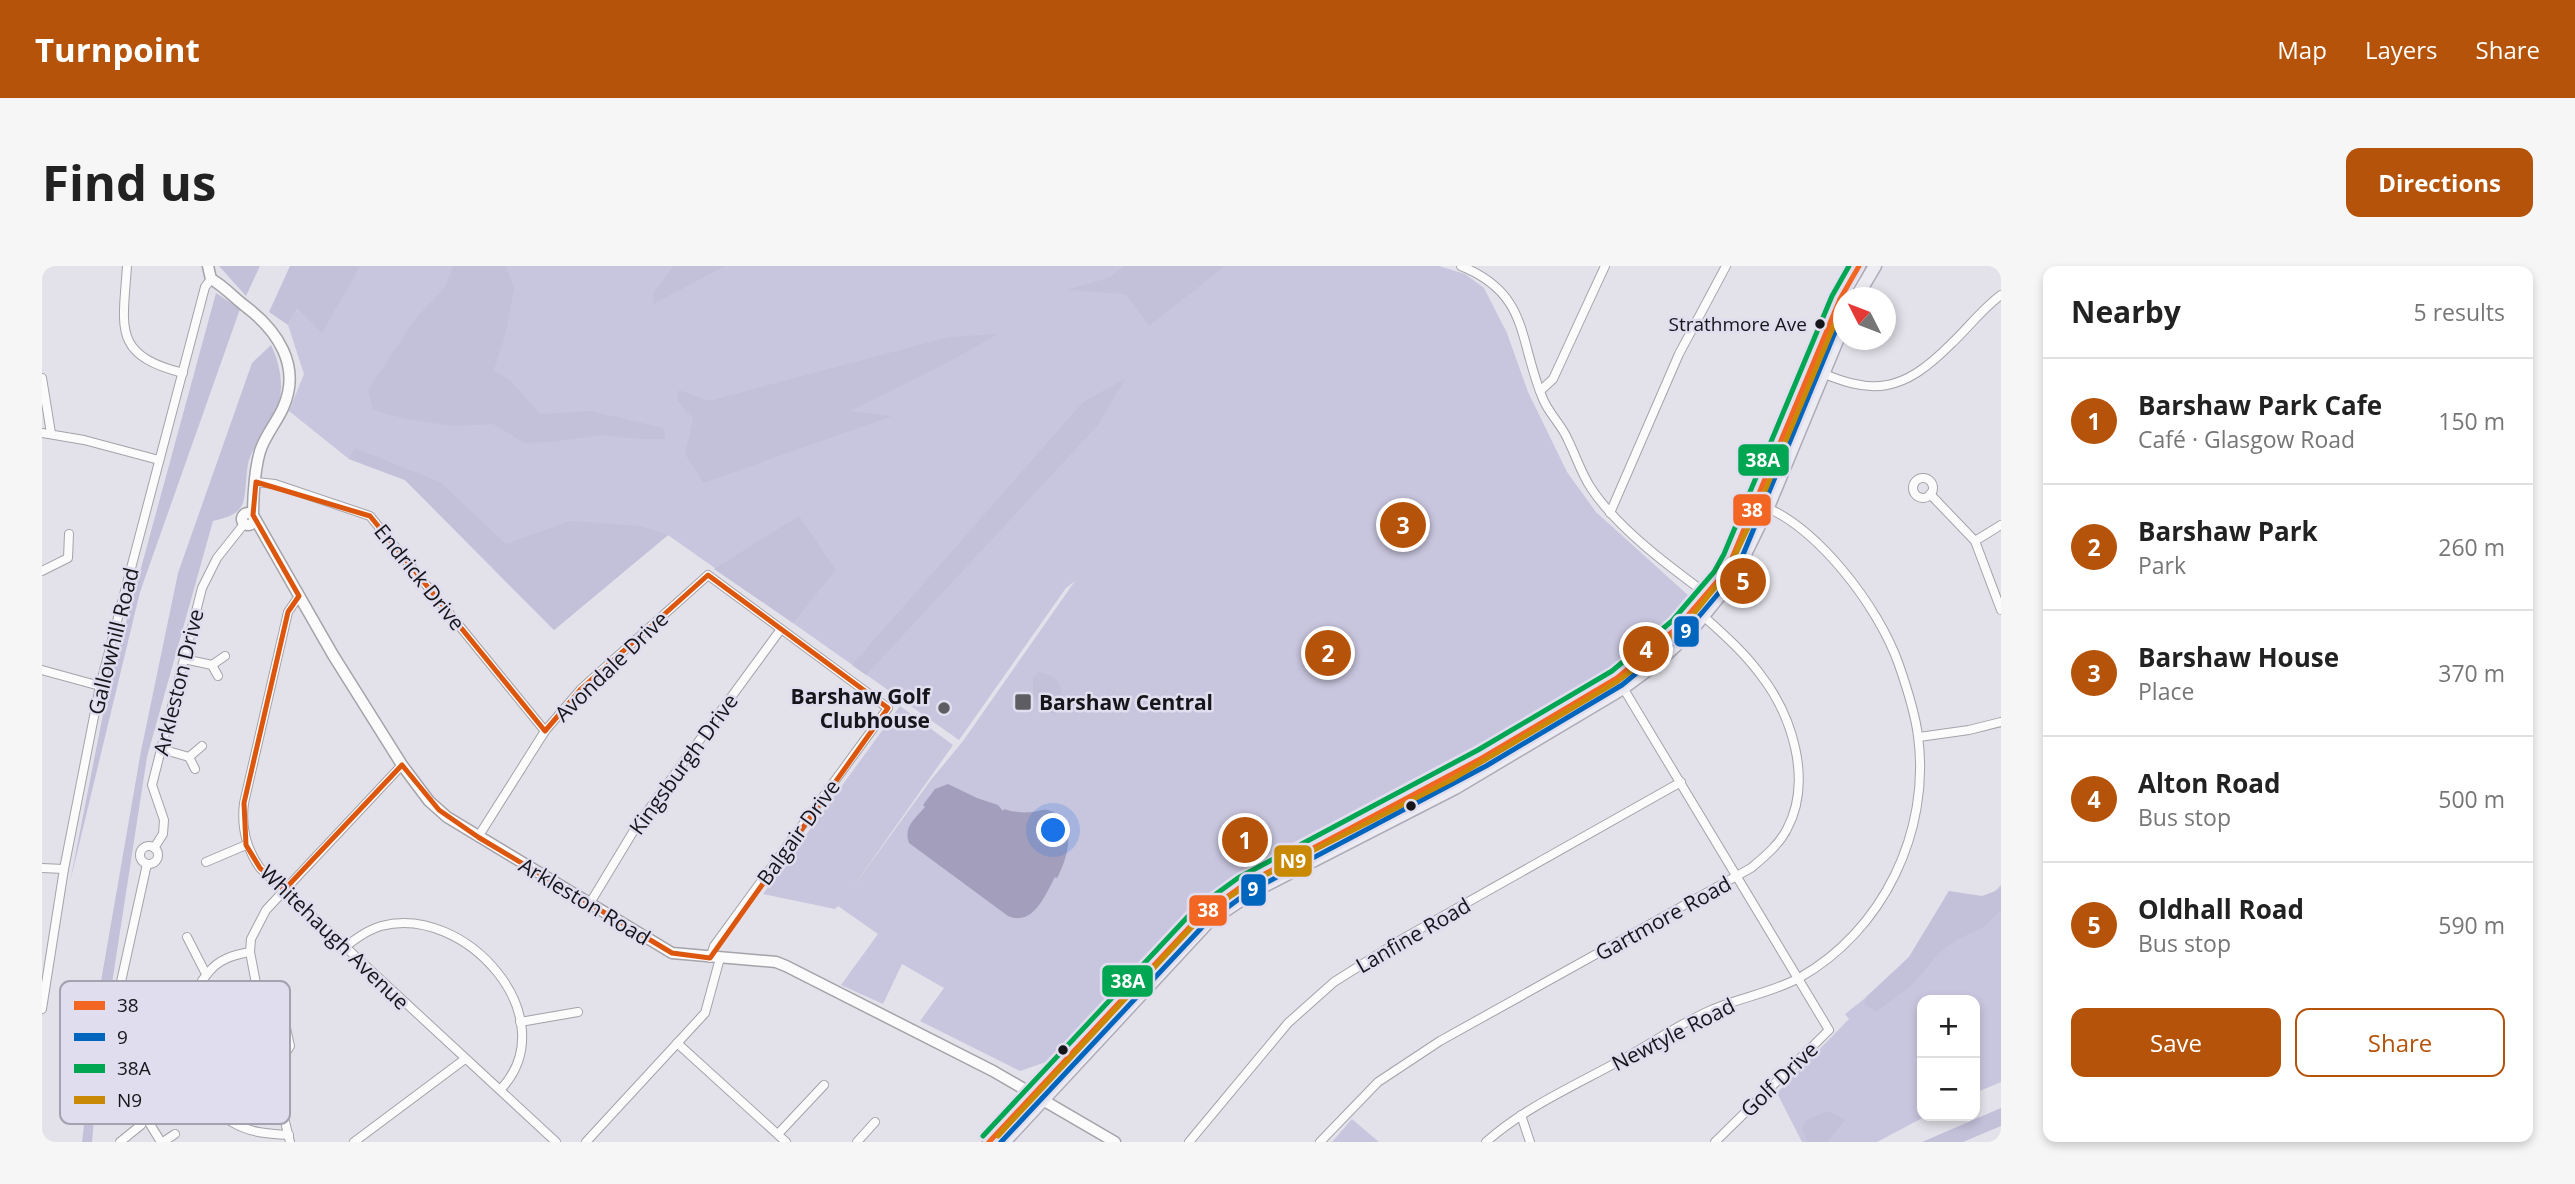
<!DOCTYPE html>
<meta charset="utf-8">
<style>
:root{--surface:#fff;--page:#f6f6f6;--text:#222;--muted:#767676;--line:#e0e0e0;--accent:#b45309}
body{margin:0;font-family:"Open Sans",sans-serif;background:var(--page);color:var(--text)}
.controls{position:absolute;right:21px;bottom:21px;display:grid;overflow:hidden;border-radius:14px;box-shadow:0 4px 10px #0003}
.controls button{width:63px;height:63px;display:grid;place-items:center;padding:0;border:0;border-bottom:2px solid var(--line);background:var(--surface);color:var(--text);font:35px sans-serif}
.compass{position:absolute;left:1791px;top:21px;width:63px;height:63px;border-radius:50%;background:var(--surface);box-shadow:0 4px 10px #0003;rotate:312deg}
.you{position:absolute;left:1012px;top:565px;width:24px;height:24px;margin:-18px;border:5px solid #fff;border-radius:50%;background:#1a73e8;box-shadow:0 0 0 10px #1a73e833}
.badge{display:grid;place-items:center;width:46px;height:46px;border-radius:50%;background:var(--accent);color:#fff;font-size:23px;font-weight:700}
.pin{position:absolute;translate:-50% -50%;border:4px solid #fff;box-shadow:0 2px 7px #0006}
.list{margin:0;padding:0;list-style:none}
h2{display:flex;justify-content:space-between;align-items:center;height:91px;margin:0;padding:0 28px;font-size:30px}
h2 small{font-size:23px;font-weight:400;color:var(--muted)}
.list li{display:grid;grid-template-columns:46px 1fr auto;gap:21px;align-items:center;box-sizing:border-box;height:126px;padding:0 28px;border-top:2px solid var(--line)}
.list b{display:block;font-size:26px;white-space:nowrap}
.list p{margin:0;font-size:23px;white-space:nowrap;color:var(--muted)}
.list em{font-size:23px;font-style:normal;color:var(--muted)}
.actions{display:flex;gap:14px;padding:21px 28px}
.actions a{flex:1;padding:16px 0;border:2px solid var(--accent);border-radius:14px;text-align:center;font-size:24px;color:var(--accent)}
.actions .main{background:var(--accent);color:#fff}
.map{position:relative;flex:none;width:1959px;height:876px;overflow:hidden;border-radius:14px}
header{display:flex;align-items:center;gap:42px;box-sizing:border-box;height:98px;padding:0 35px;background:var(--accent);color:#fff}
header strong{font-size:33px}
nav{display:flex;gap:38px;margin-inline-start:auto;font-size:24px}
.intro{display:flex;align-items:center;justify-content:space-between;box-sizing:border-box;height:168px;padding:0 42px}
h1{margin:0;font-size:49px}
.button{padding:18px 32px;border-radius:14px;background:var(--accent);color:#fff;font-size:24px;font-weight:700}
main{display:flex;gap:42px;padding:0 42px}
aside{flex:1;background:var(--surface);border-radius:14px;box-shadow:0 4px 10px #0003}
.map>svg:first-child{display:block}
</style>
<header>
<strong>Turnpoint</strong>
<nav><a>Map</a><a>Layers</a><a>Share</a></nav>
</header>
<div class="intro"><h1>Find us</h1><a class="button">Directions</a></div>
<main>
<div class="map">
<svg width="1959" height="876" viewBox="0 0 1959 876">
<rect width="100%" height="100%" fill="#e3e2ea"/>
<g fill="#c8c5de">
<path d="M306,0H1397L1423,8L1442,22L1465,67L1486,126L1525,206L1554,246L1648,331L1614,368L1565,406L1465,463L1234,586L1184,618L1149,644L1004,796L978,805L878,755L902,722L860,698L841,738L799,719L836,668L796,640L793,643L721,628L858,440L911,479L811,621L888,515L921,475L1033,315L1024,322L917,474L626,269L512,364L363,214L307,193L247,145L262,108L246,59L255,43L273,60Z"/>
<path d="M1959,619V816L1933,827V734H1880V850H1884L1835,876H1760L1735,827L1807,753L1803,748L1836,722L1867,691L1907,625L1939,639Z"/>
<path d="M1310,853L1337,876H1290Z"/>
</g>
<g fill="#c3c0da">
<path d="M177,0H218L204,30Z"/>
<path d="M248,0H318L280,67L255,43L246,59L227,46Z"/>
<path d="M411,0H464L472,23L463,70L452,104L468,114L498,148L548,145L621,162L624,173H597L559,169L509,176L483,177L451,158L411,160L364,153L331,144L326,124L374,52L403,21Z"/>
<path d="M632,0H683L611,38L612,26Z"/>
<path d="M1082,0H1183L1107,60L1084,28L1025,24L1069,11Z"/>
<path d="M174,27L198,43L98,326L28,616L66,423Z"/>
<path d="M956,68L901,99L808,145L850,150L661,217L643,188L651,153L635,134L637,124L667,135L907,71Z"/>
<path d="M229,79C237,95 242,118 237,136C232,157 214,174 207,194C203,207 205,233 199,241C193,250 182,252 171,255L105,491L56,808L50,876H40L58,721L99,485L136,307L210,97Z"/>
<path d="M1083,113L1056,159L824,409L810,399L1041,136Z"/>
<path d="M313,182L398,216L464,278L528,255L598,260L626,269L512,364L363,214L307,193Z"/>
<path d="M757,250L794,304L751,357L672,303Z"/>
<path d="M996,406C1020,410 1020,421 1020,443L1014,449L995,439L991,429V411Z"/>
<path d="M1959,623V644L1940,662L1916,673L1898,686L1870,719L1834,746L1823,738L1824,731L1867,691L1907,625L1940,630Z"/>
<path d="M1959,842V860L1921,876H1880Z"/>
<path d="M1786,845L1803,854L1785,876H1765L1760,864L1764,854Z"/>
</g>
<path fill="#a29ebc" d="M906,518L935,532L956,539L961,545L962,543C971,546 981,547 990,546C996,546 1000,543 1006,544C1037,553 1026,592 1015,612L1013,611C1004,627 992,661 966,650L867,577C861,560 874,552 883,541L881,539L893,523Z"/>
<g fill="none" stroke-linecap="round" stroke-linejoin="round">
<g stroke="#a4a3a9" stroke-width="10">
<g id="street">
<path d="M85,0C81,62 70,89 141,107"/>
<path d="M1419,0C1488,28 1476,74 1501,133C1507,148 1520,159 1526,174C1534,190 1539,207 1549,222C1575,262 1628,301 1666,329"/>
<path d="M1769,102C1831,131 1860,127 1909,78C1926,62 1940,43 1959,29"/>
<path d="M0,112L9,167"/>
<path d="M1498,125L1511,113L1563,0"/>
<path d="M0,167L42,174L117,194"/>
<circle cx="1881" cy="222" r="10"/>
<path d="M214,216L233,218L328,250L503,465"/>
<path d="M1888,228L1933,275L1959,344"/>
<path d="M1568,247L1637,88L1684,0"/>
<path d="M1933,275L1959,259"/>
<path d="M0,305L26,292L27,268"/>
<path d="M257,330L246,346L202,537C199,562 204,582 218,602L514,876"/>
<path d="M142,393L170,399"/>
<path d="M0,404L58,420"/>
<path d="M176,410L170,399L183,390"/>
<path d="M1580,420L1787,764L1673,876"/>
<path d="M1877,471L1927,464L1959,456"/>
<path d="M119,483L147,491"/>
<path d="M153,503L147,491L160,480"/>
<path d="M436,571L503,465L539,423L666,309L846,442L672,680L668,692"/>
<circle cx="107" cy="589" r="9"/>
<path d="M112,582L121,568L122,554L110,519L160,322L175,292L202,258"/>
<path d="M164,596L204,579"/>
<path d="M0,602L22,603"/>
<path d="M548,637L594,561L739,363"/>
<path d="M145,671L164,708"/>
<path d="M302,682C313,673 325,664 339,660C423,637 525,752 459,823"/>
<path d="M208,686C191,689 177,693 166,707C132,744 150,829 190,856C208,867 227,868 247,869"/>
<path d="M217,740L244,762L248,780L231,807"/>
<path d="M0,743L22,603L58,420L163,21L169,13"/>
<path d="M478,756L536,746"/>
<path d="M635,777L744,876"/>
<path d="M74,797L93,787"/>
<path d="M79,809L68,786L69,761L105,598"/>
<path d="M1479,849L1488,876"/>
<path d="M106,855L119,876"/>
<path d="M736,868L782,819"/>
<path d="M78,876L99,859"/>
<path d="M121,876L133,868"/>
<path d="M248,876L231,807L208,686L209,673L224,644L360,499"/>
<path d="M312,876L423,793"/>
<path d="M544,876L663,747L678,692"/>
<path d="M815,876L833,856"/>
<path d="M1147,876L1246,757L1292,716L1362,672L1639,516"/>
<path d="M1278,876L1336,816L1398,775L1709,602C1722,591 1737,579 1745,563C1771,514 1750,449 1718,408C1701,385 1679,366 1658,347"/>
<path d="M1444,876C1483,841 1534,819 1579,794C1609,778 1637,758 1667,745C1696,732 1729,727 1757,712C1841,665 1889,565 1876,470C1873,446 1865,422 1857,399C1837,341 1773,256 1713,237"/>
</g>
</g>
<g stroke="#a4a3a9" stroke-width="13">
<g id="secondary">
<path d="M166,0L169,13C182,20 191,31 203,40C235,64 260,100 241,142C235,155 226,166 220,180C213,196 211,231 211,249"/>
<circle cx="206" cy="253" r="6"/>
<path d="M212,251L291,389L360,499L387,535L405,551L630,687L734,696L744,700L951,805L1073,876"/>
</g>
</g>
<g stroke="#adabb9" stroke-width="15">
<g id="primary">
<path d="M1814,32L1833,0"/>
<path d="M947,876L1157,651L1200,620L1440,492L1575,412L1604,390L1636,361L1679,311L1690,292L1798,33L1817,0"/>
<path d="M962,876L1167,655L1214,624L1413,522L1581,422L1615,397L1648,366L1691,313L1726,241L1801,60"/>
</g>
</g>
<use href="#street" stroke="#fbfbfc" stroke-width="8"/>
<use href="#secondary" stroke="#fbfbfc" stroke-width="10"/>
<use href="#primary" stroke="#edebf2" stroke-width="12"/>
<g stroke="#e0deee" stroke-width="10">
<path id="bus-1" d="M947,876L1157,651L1200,620L1440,492L1575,412L1636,361L1679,311L1690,292L1798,33L1817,0"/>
</g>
<g stroke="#e0deee" stroke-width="10">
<path id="bus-2" d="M959,876L1163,658L1205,627L1444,500L1580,419L1643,367L1686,316L1698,296L1801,47"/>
</g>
<g stroke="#e0deee" stroke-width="10">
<path id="bus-3" d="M941,870L1152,644L1196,612L1436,484L1570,405L1630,355L1672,306L1682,288L1790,30L1807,0"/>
</g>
<g stroke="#e0deee" stroke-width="10">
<path id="bus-4" d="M956,870L1162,648L1210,616L1409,514L1576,415L1609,390L1642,360L1684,308L1718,237L1793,57"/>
</g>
<use href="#bus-1" stroke="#f26522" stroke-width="5"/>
<use href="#bus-2" stroke="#0065bd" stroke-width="5"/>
<use href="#bus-3" stroke="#00a651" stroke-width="5"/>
<use href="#bus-4" stroke="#ca8905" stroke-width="5"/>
</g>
<path fill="none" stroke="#dd560d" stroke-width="5" stroke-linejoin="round" d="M214,216L328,250L503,465L539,423L666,309L846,442L668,692L630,687L436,571L397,544L360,499L242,624L218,602L204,579L202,537L246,346L257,330L211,249Z"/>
<g fill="#15151a" stroke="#e0deee" stroke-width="2.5">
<circle cx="1778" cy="58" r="6"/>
<circle cx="1369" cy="540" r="6"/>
<circle cx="1021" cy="784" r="6"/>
</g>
<g fill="#5d5d63" stroke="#e0deee" stroke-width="2.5">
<rect x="972" y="427" width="18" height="18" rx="3.5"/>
<circle cx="902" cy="442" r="7"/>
</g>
<g text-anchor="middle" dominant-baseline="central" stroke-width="5" stroke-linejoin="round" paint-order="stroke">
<g font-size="19" fill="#15151a" stroke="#e0deee" text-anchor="end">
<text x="1765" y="58">Strathmore Ave</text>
</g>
<g font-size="21" fill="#15151a" stroke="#e0deee">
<text transform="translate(378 311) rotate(51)">Endrick Drive</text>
<text transform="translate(71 375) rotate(-76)">Gallowhill Road</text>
<text transform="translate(569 400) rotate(-44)">Avondale Drive</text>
<text transform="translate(136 416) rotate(-76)">Arkleston Drive</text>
<text transform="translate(641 498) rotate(-54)">Kingsburgh Drive</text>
<text transform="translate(756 566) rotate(-54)">Balgair Drive</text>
<text transform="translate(543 635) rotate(31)">Arkleston Road</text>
<text transform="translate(1621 652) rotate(-29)">Gartmore Road</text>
<text transform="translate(1371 669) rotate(-30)">Lanfine Road</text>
<text transform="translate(293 671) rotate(44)">Whitehaugh Avenue</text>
<text transform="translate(1631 768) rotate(-27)">Newtyle Road</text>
<text transform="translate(1737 813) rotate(-44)">Golf Drive</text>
</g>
<g font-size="21" font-weight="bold" fill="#15151a" stroke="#e0deee" text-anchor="end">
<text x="888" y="430">Barshaw Golf<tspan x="888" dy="24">Clubhouse</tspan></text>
<text x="997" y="436" text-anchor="start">Barshaw Central</text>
</g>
</g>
<rect x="18" y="715" width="230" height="143" rx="10" fill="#e0deee" stroke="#a3a2ae" stroke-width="2"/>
<rect x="32" y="735" width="31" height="9" fill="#f26522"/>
<rect x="32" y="767" width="31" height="8" fill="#0065bd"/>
<rect x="32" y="798" width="31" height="9" fill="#00a651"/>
<rect x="32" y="830" width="31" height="8" fill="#ca8905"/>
<g font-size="19" fill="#15151a">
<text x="75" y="746">38</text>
<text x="75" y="778">9</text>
<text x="75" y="809">38A</text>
<text x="75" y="841">N9</text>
</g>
<g stroke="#e0deee" stroke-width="2.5">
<rect x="1695" y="177" width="53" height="34" rx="7" fill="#00a651"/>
<rect x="1690" y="227" width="40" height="34" rx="7" fill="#f26522"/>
<rect x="1631" y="349" width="27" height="33" rx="7" fill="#0065bd"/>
<rect x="1231" y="578" width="40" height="34" rx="7" fill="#ca8905"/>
<rect x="1198" y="607" width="27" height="34" rx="7" fill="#0065bd"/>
<rect x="1146" y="628" width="40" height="33" rx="7" fill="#f26522"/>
<rect x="1059" y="698" width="53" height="34" rx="7" fill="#00a651"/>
</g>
<g font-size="19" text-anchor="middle" font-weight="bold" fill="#fff">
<text x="1721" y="201">38A</text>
<text x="1710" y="251">38</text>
<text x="1644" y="372">9</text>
<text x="1251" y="602">N9</text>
<text x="1211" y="630">9</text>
<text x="1166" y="651">38</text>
<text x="1086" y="722">38A</text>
</g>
</svg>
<div class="controls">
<button>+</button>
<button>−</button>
</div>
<svg class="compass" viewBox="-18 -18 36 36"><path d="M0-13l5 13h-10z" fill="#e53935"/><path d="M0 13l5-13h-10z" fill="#767676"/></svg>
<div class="you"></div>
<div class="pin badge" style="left:1203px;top:574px">1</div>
<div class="pin badge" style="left:1286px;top:387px">2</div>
<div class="pin badge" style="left:1361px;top:259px">3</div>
<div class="pin badge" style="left:1604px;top:383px">4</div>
<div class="pin badge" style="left:1701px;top:315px">5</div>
</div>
<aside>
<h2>Nearby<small>5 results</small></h2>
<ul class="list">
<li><span class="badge">1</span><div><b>Barshaw Park Cafe</b><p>Café · Glasgow Road</p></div><em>150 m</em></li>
<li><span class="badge">2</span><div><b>Barshaw Park</b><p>Park</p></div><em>260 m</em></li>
<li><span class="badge">3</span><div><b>Barshaw House</b><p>Place</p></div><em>370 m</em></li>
<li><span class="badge">4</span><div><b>Alton Road</b><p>Bus stop</p></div><em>500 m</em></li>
<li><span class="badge">5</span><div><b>Oldhall Road</b><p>Bus stop</p></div><em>590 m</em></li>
</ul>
<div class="actions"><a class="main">Save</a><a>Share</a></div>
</aside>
</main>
